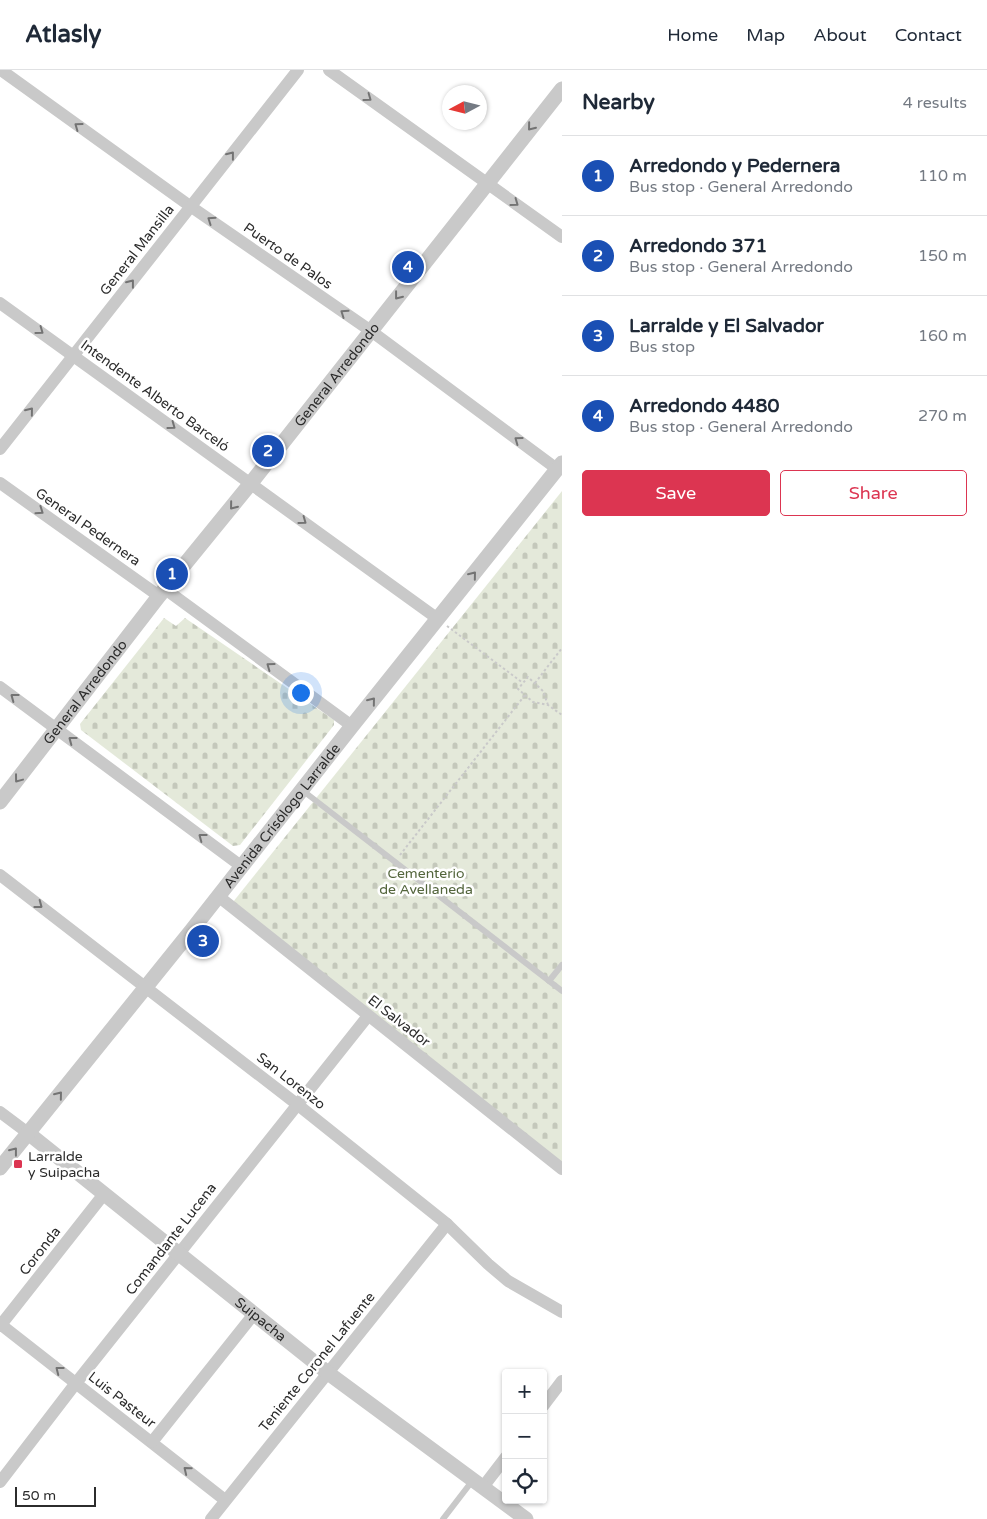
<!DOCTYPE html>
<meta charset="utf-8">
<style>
:root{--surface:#fff;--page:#f2f2f3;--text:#1f2937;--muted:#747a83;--line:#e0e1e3;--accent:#dc3551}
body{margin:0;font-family:"Varela Round",sans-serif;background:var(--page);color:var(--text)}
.controls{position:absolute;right:15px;bottom:15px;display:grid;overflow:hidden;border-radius:5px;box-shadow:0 1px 4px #0004}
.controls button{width:45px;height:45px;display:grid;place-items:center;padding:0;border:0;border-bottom:1px solid var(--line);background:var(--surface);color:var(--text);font:25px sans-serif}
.compass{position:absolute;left:442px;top:15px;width:45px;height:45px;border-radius:50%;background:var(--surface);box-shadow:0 1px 4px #0004;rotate:263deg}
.scale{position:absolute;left:15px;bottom:12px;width:81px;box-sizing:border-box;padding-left:5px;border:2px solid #2c2c2c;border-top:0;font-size:14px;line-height:18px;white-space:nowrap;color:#2c2c2c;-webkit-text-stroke:4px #fff;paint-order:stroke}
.you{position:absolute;left:300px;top:622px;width:18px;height:18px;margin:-12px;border:4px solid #fff;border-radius:50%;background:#1a73e8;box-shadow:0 0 0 8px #1a73e833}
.badge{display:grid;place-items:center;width:32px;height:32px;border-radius:50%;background:var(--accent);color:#fff;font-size:16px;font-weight:700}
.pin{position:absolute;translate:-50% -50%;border:2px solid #fff;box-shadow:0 1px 5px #0006}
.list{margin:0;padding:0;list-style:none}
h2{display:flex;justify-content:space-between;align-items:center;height:65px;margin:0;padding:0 20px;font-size:21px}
h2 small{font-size:16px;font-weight:400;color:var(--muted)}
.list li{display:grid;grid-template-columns:32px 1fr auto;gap:15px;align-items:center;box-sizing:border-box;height:80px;padding:0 20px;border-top:1px solid var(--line)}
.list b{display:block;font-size:19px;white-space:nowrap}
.list p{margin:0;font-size:16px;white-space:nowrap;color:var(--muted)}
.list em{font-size:16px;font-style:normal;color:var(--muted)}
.actions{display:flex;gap:10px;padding:15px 20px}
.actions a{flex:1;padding:11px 0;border:1px solid var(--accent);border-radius:5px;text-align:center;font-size:18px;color:var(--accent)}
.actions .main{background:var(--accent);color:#fff}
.icon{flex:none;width:28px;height:28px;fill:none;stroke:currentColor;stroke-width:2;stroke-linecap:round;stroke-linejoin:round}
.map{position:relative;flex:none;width:562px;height:1449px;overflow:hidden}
header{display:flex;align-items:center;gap:30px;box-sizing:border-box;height:70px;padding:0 25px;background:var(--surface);border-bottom:1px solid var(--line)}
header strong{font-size:24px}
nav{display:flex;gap:28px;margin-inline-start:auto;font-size:18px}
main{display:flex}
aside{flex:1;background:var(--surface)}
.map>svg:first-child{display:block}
</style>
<header>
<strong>Atlasly</strong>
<nav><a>Home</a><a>Map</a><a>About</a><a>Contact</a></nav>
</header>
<main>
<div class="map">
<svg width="562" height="1449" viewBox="0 0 562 1449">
<defs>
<pattern id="cemetery-stones" width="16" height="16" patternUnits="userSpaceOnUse" patternTransform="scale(1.25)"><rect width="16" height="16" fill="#e4e9da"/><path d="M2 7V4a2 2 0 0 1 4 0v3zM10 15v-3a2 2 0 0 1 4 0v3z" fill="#c4c8bb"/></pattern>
</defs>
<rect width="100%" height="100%" fill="#fff"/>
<g fill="url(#cemetery-stones)">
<path d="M562,421V1096L233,832Z"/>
<path d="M164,548L176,556L185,548L334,650V655L240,775L233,776L81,660L80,654Z"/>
</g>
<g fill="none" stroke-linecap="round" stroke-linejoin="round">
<g stroke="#c9c9c9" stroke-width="2" stroke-dasharray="2.5 2.5" stroke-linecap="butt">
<path d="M447,556L523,613"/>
<path d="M535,613L562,578"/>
<path d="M548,635L543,621L528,607L518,619L533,632L548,635L562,645"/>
<path d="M400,785L525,625"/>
</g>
<g stroke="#c9c9c9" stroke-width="6">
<path d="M302,720L562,921"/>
<path d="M549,911L562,895"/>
<path d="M443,1449L473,1410"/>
</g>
<g stroke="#c9c9c9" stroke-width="12">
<path d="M1,0L190,136L371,261L557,399"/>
<path d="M329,0L562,167"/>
<path d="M0,233L438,549"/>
<path d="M0,379L298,0"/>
<path d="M0,413L159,526"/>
<path d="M165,519L352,656"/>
<path d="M0,617L241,796"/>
<path d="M0,805L298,1035L447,1154L488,1194L508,1211L562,1242"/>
<path d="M218,826L562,1099"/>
<path d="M0,1042L28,1063"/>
<path d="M0,1254L225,1430"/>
<path d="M0,1256L104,1124"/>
<path d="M543,1336L562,1311"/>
<path d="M152,1372L254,1244"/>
<path d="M0,1412L76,1313L368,946"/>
<path d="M483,1417L506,1387"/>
<path d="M211,1449L447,1154"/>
</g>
<g stroke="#c9c9c9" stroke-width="15">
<path id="s1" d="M0,732L159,526L251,413L562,19"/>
<path id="s2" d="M28,1063L328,1303L526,1449"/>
<path id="s3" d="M0,1098L191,861L352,656L562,393"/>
</g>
</g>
<defs><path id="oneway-chevron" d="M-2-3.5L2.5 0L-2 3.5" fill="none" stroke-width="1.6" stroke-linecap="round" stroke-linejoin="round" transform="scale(1.25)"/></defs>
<g stroke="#737373">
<use href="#oneway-chevron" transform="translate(368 28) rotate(36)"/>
<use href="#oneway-chevron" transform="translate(78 56) rotate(-144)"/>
<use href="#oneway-chevron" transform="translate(531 57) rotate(129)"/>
<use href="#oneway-chevron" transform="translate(231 85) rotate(-52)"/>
<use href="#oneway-chevron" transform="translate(515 133) rotate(36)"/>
<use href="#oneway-chevron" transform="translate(211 150) rotate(-145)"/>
<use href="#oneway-chevron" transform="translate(131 213) rotate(-52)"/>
<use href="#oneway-chevron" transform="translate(398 226) rotate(128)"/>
<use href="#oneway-chevron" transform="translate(344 243) rotate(-145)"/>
<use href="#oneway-chevron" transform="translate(40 261) rotate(36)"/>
<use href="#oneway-chevron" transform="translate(30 341) rotate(-51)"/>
<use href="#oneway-chevron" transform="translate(172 356) rotate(36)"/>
<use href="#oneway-chevron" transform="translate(518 370) rotate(-144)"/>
<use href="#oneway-chevron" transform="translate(233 436) rotate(129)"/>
<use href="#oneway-chevron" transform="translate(40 441) rotate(35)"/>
<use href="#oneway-chevron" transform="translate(303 451) rotate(36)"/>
<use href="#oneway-chevron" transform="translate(473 505) rotate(-51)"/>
<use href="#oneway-chevron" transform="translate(270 596) rotate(-144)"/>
<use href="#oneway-chevron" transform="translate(14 627) rotate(-143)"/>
<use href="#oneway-chevron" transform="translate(372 631) rotate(-51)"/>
<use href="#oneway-chevron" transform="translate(72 670) rotate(-143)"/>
<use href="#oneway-chevron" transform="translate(18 709) rotate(127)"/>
<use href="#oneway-chevron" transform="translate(202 767) rotate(-143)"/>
<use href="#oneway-chevron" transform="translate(39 835) rotate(37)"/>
<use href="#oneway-chevron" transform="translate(59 1025) rotate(-51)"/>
<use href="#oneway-chevron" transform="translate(14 1081) rotate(-52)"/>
<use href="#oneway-chevron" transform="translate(59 1300) rotate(-142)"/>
<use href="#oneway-chevron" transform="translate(187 1400) rotate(-141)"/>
</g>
<rect fill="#dc3551" stroke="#fff" stroke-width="2" x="13" y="1089" width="10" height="10" rx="2.5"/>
<g text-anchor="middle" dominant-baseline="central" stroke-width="5" stroke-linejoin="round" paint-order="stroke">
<g font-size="14" fill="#2c2c2c" stroke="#fff">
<text transform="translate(137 180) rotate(-52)">General Mansilla</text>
<text transform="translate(288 186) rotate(35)">Puerto de Palos</text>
<text stroke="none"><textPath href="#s1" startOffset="544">General Arredondo</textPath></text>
<text transform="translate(155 326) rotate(36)">Intendente Alberto Barceló</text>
<text transform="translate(88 457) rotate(35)">General Pedernera</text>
<text stroke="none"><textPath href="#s1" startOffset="139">General Arredondo</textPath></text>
<text stroke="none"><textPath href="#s3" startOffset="451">Avenida Crisólogo Larralde</textPath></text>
<text transform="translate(399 951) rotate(38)">El Salvador</text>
<text transform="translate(291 1011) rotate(38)">San Lorenzo</text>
<text transform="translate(171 1169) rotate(-52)">Comandante Lucena</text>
<text transform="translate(40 1181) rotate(-52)">Coronda</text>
<text stroke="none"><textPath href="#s2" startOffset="298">Suipacha</textPath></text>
<text transform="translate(317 1292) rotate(-51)">Teniente Coronel Lafuente</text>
<text transform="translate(122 1330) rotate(38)">Luis Pasteur</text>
</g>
<g font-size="14" fill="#53653c" stroke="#fff">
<text x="426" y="803">Cementerio<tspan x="426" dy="16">de Avellaneda</tspan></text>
</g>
<g font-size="14" fill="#2c2c2c" stroke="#fff" text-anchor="start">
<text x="28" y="1086">Larralde<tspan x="28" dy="16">y Suipacha</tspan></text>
</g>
</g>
</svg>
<div class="controls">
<button>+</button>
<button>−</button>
<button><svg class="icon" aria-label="locate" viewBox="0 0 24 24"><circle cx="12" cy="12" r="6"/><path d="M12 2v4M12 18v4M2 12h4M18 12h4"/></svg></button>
</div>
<svg class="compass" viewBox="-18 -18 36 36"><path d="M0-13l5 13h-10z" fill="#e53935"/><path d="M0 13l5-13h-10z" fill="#747a83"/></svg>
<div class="scale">50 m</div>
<div class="you"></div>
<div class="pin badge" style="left:172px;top:504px;background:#1a4fb4">1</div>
<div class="pin badge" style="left:268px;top:381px;background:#1a4fb4">2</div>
<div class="pin badge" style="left:203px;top:871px;background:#1a4fb4">3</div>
<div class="pin badge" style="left:408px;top:197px;background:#1a4fb4">4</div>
</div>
<aside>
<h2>Nearby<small>4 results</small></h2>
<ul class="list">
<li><span class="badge" style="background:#1a4fb4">1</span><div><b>Arredondo y Pedernera</b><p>Bus stop · General Arredondo</p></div><em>110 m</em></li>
<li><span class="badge" style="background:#1a4fb4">2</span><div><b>Arredondo 371</b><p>Bus stop · General Arredondo</p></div><em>150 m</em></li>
<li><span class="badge" style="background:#1a4fb4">3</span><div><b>Larralde y El Salvador</b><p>Bus stop</p></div><em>160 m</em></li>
<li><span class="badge" style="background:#1a4fb4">4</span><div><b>Arredondo 4480</b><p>Bus stop · General Arredondo</p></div><em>270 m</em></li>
</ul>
<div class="actions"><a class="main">Save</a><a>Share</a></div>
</aside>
</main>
